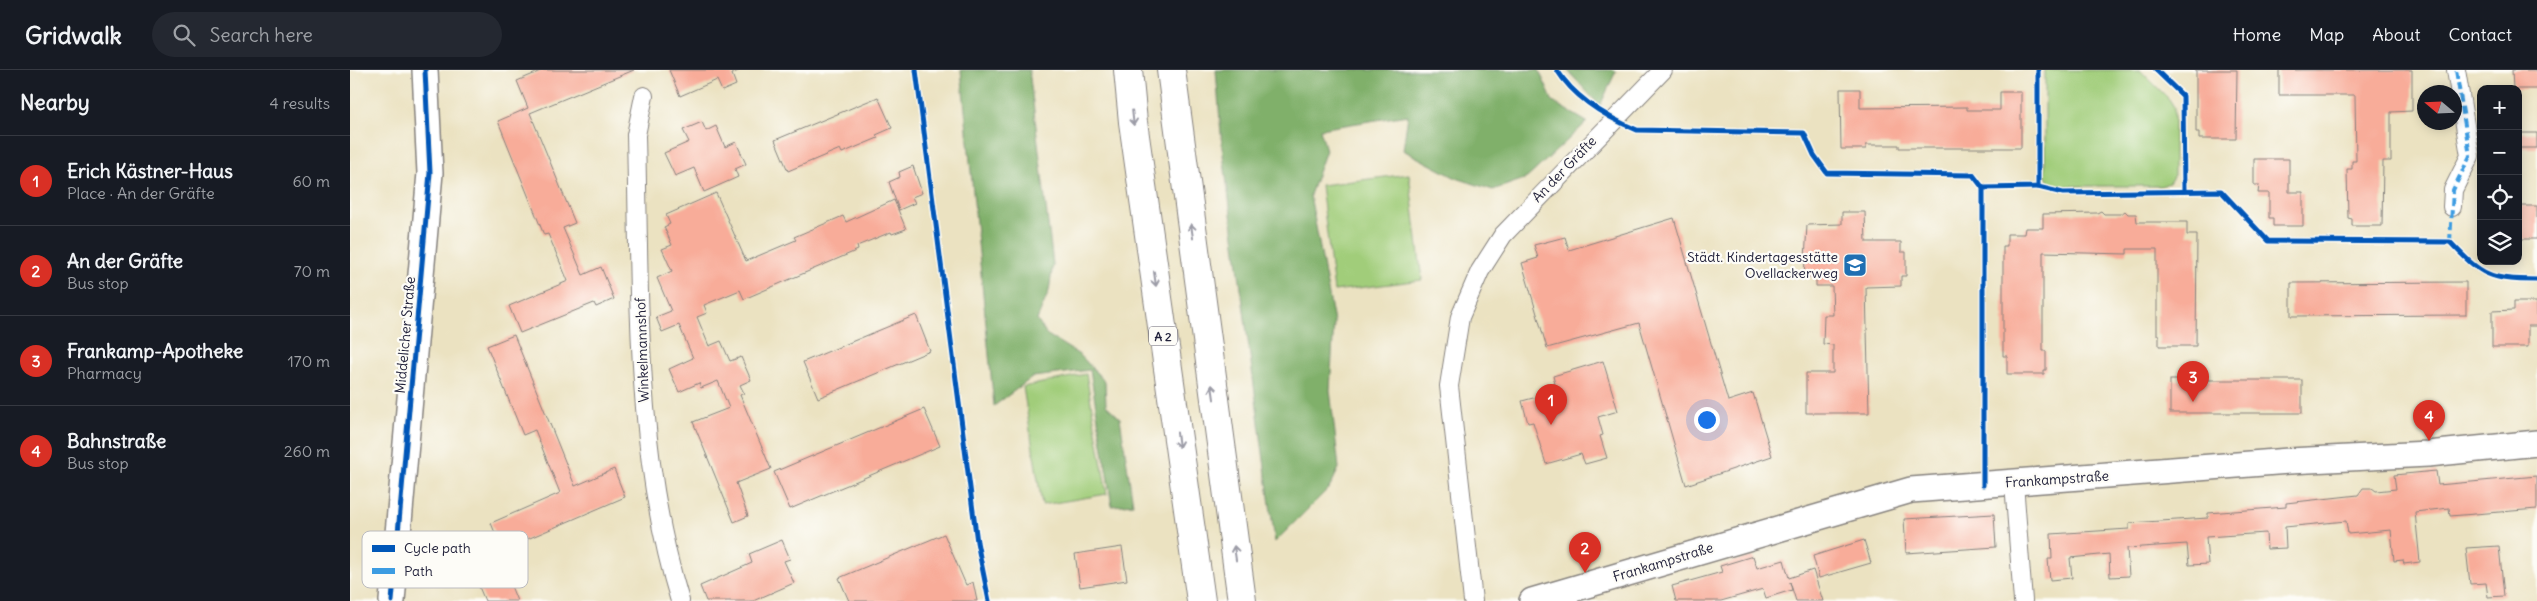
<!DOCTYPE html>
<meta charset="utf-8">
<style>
:root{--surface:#171b24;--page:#242831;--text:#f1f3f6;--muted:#9ea1a6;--line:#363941;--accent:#d93025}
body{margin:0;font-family:Delius,sans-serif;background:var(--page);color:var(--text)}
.controls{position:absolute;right:15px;top:15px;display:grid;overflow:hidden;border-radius:10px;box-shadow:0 2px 12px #0003}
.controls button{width:45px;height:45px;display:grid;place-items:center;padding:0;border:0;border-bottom:1px solid var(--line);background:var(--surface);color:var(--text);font:25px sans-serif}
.compass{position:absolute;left:2067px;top:15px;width:45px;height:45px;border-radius:50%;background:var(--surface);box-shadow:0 2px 12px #0003;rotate:289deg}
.you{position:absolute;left:1356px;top:349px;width:18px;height:18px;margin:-12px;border:4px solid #fff;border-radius:50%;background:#1a73e8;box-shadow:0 0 0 8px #1a73e833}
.badge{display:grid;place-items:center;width:32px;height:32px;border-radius:50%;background:var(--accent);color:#fff;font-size:16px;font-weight:700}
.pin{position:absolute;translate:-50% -41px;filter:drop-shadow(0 1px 2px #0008)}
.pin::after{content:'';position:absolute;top:26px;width:18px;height:15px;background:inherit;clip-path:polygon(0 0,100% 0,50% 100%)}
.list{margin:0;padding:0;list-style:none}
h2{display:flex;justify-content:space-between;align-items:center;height:65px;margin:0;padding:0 20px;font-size:21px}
h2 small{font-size:16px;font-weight:400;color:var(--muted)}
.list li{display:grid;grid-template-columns:32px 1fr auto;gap:15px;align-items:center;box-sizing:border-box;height:90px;padding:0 20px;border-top:1px solid var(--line)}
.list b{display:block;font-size:19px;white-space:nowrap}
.list p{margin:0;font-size:16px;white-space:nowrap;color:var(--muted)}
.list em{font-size:16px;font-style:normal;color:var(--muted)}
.icon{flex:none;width:28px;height:28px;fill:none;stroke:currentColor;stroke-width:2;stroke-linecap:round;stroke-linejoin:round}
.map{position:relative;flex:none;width:2187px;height:531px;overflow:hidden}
header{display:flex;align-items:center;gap:30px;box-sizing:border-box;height:70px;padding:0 25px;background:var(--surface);border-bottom:1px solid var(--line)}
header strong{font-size:24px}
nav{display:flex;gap:28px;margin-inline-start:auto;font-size:18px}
.search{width:350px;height:45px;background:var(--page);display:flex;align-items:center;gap:12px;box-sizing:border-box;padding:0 18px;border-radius:28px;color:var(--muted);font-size:19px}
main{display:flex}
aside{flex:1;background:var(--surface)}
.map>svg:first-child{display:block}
</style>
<header>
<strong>Gridwalk</strong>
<div class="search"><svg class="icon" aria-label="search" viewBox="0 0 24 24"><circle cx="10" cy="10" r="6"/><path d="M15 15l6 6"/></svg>Search here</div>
<nav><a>Home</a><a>Map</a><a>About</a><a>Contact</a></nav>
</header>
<main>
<aside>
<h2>Nearby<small>4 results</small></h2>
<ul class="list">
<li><span class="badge">1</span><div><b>Erich Kästner-Haus</b><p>Place · An der Gräfte</p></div><em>60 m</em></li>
<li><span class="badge">2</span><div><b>An der Gräfte</b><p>Bus stop</p></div><em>70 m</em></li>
<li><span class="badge">3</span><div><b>Frankamp-Apotheke</b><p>Pharmacy</p></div><em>170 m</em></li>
<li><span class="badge">4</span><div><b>Bahnstraße</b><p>Bus stop</p></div><em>260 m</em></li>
</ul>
</aside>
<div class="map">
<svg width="2187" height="531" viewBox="0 0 2187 531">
<rect width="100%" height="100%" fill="#fdfcf7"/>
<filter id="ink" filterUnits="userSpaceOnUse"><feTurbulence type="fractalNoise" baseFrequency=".02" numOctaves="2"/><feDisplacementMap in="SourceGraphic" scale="10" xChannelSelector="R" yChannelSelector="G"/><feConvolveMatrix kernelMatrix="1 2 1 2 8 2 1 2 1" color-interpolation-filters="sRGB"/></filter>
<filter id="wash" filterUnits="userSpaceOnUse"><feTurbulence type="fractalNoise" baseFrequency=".0096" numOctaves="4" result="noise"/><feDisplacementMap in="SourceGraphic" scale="20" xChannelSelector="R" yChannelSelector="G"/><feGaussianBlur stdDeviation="1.12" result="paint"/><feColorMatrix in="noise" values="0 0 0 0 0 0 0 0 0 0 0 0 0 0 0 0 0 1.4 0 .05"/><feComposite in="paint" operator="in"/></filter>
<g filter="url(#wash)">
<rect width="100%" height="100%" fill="#ebe2c1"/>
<g fill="#a1cd7a" stroke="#62785a">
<path d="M1695,0H1790L1819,29L1824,37V105L1819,113L1811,116H1711L1699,113L1695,103Z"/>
<path d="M1059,104L1072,210L984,221L971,115Z"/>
<path d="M736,304L757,424L692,435L673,317Z"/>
</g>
<g fill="#80b06a" stroke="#516952">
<path d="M611,0H679L703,194L699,221L687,250L696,264L731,286L755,312L756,335L770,348L783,434L762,436L740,300L683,307L644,336Z"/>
<path d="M866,0H1189L1203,32L1237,52L1177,108L1143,120L1106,108L1053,80L1058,45L970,59L976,80L960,125L984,252L980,320L989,398L980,417L925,472L872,77Z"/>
<path d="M1217,0H1264L1266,1L1250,36Z"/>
</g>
<g id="blocks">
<g fill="#f8ac99">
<path d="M193,0H284L180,43L225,153L213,158L233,205L251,197L264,229L246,237L244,233L170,263L159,236L218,211L198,164L194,165L148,51L178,38L167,11Z"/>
<path d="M319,0H390L382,4L386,15L372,21L367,10L330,26Z"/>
<path d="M1846,0H1887L1886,69H1849V62H1846Z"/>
<path d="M1929,0H2062V41L2041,42V91H2033L2032,156H2002V149L1998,148L1997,99H2002V91H2006L2005,25H1929Z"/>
<path d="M2162,0H2187V19H2163Z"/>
<path d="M1490,19H1510V38L1617,37V40H1650V22H1671V78H1549V75H1516V79H1491Z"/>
<path d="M528,27L542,58L526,65L528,68L492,83L490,79L438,101L425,70Z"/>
<path d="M352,52L356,61L366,56L375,77L386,72L396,94L385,99L388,107L354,122L344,98L325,106L314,83L339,72L333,60Z"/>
<rect x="2168" y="63" width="19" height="15"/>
<path d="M1904,89H1939V122H1953V156H1923V148H1919V123H1908L1909,115H1904Z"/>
<path d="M563,96L572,123L562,127L565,133L549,140L539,112L550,107L549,102Z"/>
<path d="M366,123L396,191L446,170L444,167L493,146L496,152L544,130L556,159L542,164L541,162L507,176L508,180L394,229L390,220L354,235L357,243L347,247L359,276L371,271L380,291L391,287L401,310L390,315L394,323L390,325L421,399L386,413L398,446L384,452L343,352L379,338L368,311L351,318L349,313L329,322L319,299L343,288L329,255L312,262L306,247L321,241L307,208L322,201L312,179L322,175L314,157L320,154L316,145Z"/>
<rect x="2168" y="136" width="19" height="33"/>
<path d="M1751,141L1754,144H1771L1775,141L1778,144H1786L1787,152H1837V165H1847L1846,276H1809V265H1807V179H1777V184L1693,182V281H1696V300H1694V304H1657V286H1653V176H1657V164H1674L1675,158H1693V144L1747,143Z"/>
<path d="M1492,142H1515L1516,172H1551V182H1556V206H1551V216L1516,217L1519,343H1456V303H1483V275L1473,274L1474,245H1483L1482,216H1466V207H1454L1457,155L1492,154Z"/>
<path d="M1324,148L1378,331L1403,323L1422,386L1336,415L1289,253L1197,278L1172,193L1188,188L1184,175L1215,167L1219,180Z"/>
<path d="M2116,212V245L1941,246V213Z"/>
<path d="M2164,232H2187V256H2178V277H2142V241L2164,240Z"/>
<path d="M566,245L580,281L468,328L453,292Z"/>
<path d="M164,265L225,416L264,399L275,427L152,480L141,453L210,423L185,360L173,365L137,276Z"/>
<path d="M1253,291L1268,341L1248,347L1253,365L1250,366L1257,388L1235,394L1231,384L1196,394L1183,352L1178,353L1172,331L1198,324L1196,317L1205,314L1203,306Z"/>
<rect x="1820" y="310" width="132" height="33"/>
<path d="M574,339L590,376L440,439L424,402Z"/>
<path d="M2086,401L2088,415L2187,406V439L2100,446L2099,438L2065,442L2070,492L2054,494L2053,490L2044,491L2041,460L1998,464L1996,451L1935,457L1936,478L1917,479L1916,463L1856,467L1858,494L1839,495L1837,474L1777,478L1779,506L1760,507L1759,484L1720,488L1722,508L1700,510L1698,489H1702L1701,464L1779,459V453L1858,448V443L1936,437V433L2008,425L2013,418H2022L2026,421L2046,419L2044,405Z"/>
<path d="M1644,444L1646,477L1556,483L1554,449Z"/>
<path d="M594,464L616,515L623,512L627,531H499L489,508Z"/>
<path d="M432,470L440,489L434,491L444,513L403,531H356L350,516L402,493L399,484Z"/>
<path d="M1514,470L1521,493L1469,508L1463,486Z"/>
<path d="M2149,476L2154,526L2138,527L2136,513L2120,514L2116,478Z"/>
<path d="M772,477L777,510L730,517L725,484Z"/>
<path d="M147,481L167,531H135L119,493Z"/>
<path d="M1403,486L1407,498L1434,490L1439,508L1463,500L1473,531H1446L1440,512L1442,520L1416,528L1413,519L1371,531H1326L1322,516L1372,502L1370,496Z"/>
</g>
</g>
</g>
<g filter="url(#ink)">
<use href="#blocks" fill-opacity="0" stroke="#86827e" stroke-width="1"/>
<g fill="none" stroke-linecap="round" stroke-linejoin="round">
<g stroke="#86827e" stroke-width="20">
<g id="street">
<path d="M294,26L286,65C290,221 284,380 330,531"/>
<path d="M2102,137L2103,120L2120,86L2106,0"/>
<path d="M1664,413L1673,531"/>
<path d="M1123,531L1099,316L1110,247L1130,201L1153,165L1313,0"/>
</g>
</g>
<g stroke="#86827e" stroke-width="28">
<g id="secondary">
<path d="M42,531L80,103L75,0"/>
<path d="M1182,531L1561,420L1939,391L2078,384L2187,373"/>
</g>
</g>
<g stroke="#86827e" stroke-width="30">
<g id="highway">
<path d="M778,0L783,52L851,531"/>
<path d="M821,0L892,531"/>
</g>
</g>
<use href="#street" stroke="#fff" stroke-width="18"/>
<use href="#secondary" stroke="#fff" stroke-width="25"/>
<use href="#highway" stroke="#fff" stroke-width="28"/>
<path stroke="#3c9ce2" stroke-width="4" stroke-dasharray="8 4" stroke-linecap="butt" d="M2100,172L2103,120L2120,86L2106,0"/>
<g stroke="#fdfcf7" stroke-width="8">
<g id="cycleway">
<path d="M566,0L627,472L639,531"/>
<path d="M1207,0C1225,29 1256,47 1287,60L1454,63L1464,85L1477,103L1623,105L1633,118"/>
<path d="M1806,0L1833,26L1834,121"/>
<path d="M1688,117L1713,123L1871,121L1918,171L2100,172C2132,206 2140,210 2187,210"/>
<path d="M1633,415V118L1688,117V0"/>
<path d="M42,531L80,103L75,0"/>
</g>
</g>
<use href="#cycleway" stroke="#0057b8" stroke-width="5"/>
</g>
<defs><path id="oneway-shaft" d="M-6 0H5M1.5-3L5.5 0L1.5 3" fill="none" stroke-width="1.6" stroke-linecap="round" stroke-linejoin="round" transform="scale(1.25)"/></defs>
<g stroke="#9c9ca7">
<use href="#oneway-shaft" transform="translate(783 48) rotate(84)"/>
<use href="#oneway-shaft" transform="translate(842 161) rotate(-98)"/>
<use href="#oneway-shaft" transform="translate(805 209) rotate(82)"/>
<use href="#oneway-shaft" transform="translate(863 322) rotate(-98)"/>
<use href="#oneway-shaft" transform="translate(828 370) rotate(82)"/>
<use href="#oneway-shaft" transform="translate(885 483) rotate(-98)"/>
</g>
</g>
<defs>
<g id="school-square" transform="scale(1.25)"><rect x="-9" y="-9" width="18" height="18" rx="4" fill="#1f6fb2" stroke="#fdfcf7"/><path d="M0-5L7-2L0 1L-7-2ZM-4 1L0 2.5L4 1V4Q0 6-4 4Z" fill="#fff"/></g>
</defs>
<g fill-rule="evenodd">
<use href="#school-square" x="1505" y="195"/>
</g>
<g text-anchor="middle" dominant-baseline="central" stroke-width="4.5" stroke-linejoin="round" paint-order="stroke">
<rect fill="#fdfcf7" stroke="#646373" stroke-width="1" x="799" y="256.5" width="28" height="19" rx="4"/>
<g font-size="12" font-weight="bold" fill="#22223b">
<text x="813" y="266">A 2</text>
</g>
<g font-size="14" fill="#22223b" stroke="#fdfcf7">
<text transform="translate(1214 99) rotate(-46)">An der Gräfte</text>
<text transform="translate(55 265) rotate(-85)">Middelicher Straße</text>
<text transform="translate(292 280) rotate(-92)">Winkelmannshof</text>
<text transform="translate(1707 409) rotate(-4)">Frankampstraße</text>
<text transform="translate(1313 492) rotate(-17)">Frankampstraße</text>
</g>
<g font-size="14" fill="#22223b" stroke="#fdfcf7" text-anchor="end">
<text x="1488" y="187">Städt. Kindertagesstätte<tspan x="1488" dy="16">Ovellackerweg</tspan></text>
</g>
</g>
<rect x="12" y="461" width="166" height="57" rx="8" fill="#fdfcf7" stroke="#bbbbbf" stroke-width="1"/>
<rect x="22" y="475" width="23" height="7" fill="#0057b8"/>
<rect x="22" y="498" width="23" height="6" fill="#3c9ce2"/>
<g font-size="14" fill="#22223b">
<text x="54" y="483">Cycle path</text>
<text x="54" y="506">Path</text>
</g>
</svg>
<div class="controls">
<button>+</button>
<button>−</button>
<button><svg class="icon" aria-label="locate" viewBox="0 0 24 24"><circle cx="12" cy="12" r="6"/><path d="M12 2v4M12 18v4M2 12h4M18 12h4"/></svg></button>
<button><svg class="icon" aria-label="layers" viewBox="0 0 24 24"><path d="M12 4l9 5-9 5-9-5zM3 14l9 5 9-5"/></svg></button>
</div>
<svg class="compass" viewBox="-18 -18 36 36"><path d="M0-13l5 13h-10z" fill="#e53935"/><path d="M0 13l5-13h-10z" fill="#9ea1a6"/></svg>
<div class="you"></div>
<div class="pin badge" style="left:1201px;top:355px">1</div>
<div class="pin badge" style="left:1235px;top:503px">2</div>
<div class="pin badge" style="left:1843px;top:332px">3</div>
<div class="pin badge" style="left:2079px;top:371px">4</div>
</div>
</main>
